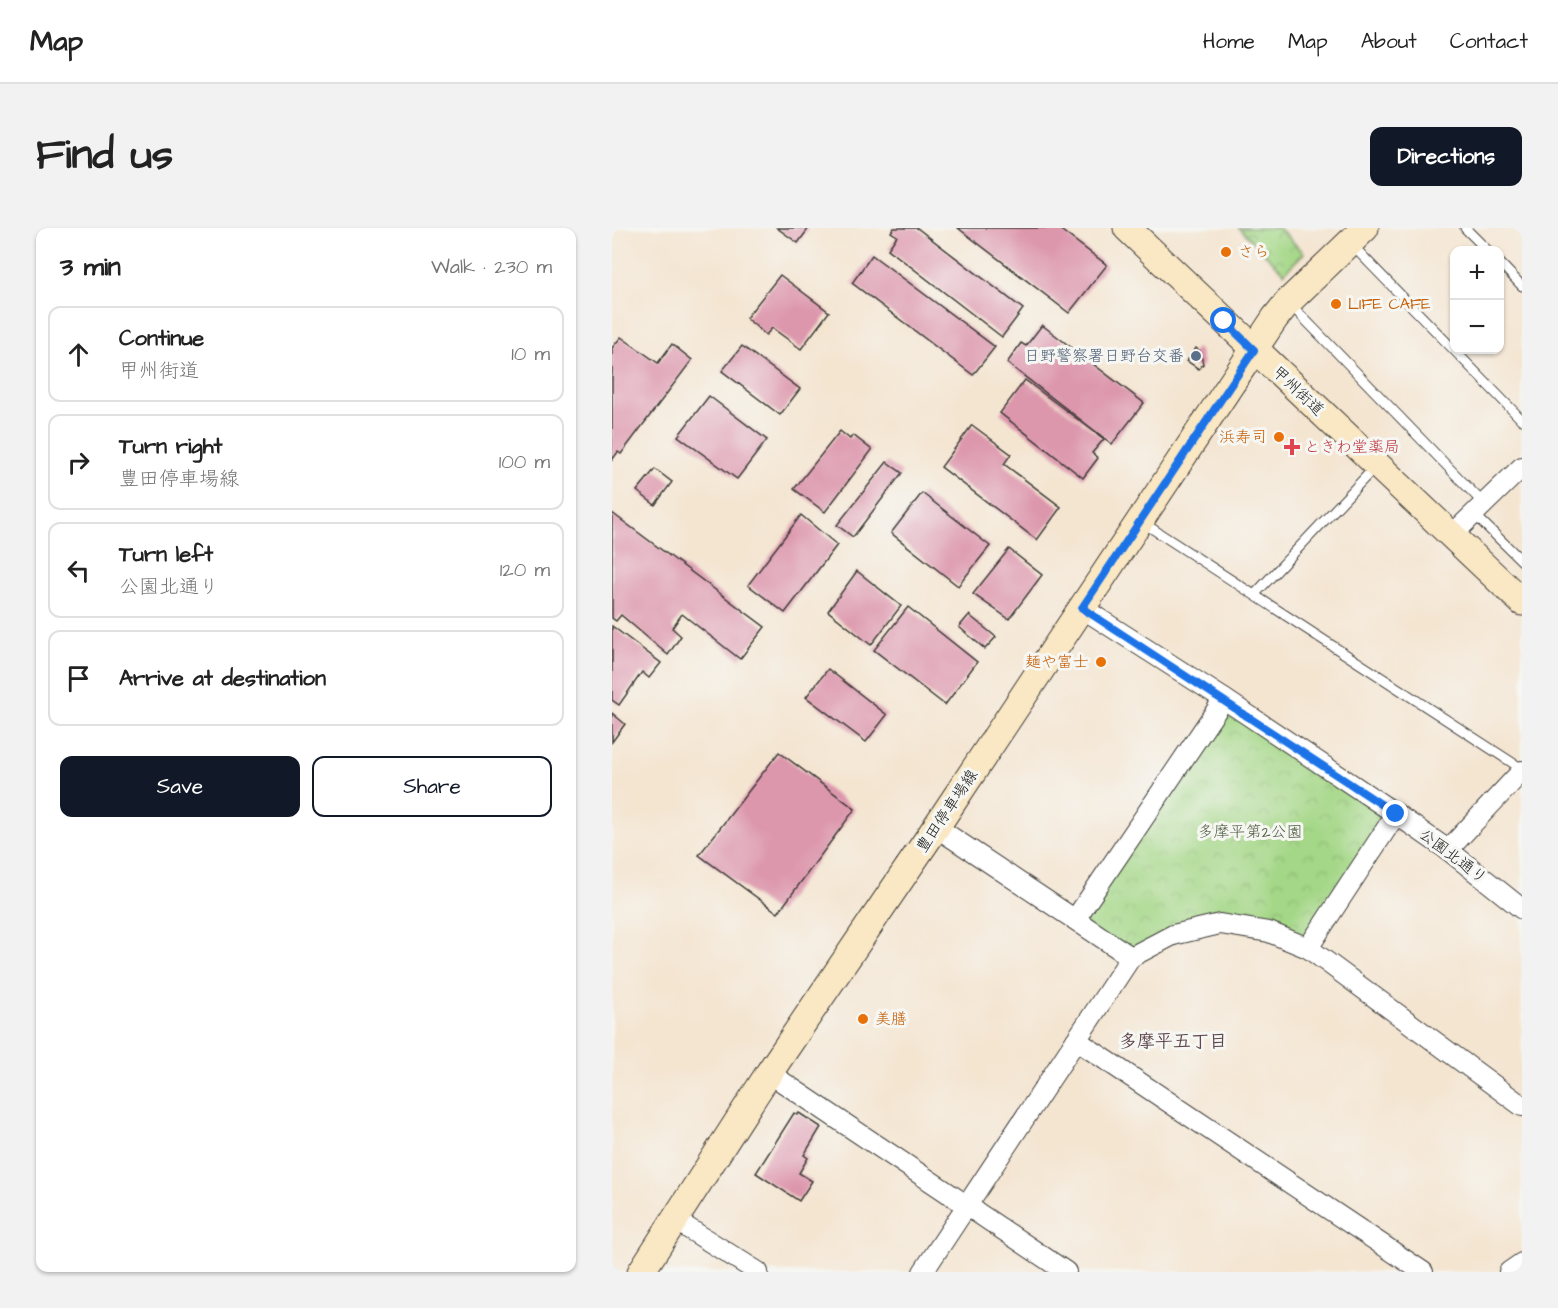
<!DOCTYPE html>
<meta charset="utf-8">
<style>
:root{--surface:#fff;--page:#f2f2f2;--text:#222;--muted:#767676;--line:#e0e0e0;--accent:#111827}
body{margin:0;font-family:"Architects Daughter","Klee One",sans-serif;background:var(--page);color:var(--text)}
.controls{position:absolute;right:18px;top:18px;display:grid;overflow:hidden;border-radius:12px;box-shadow:0 2px 4px #0004}
.controls button{width:54px;height:54px;display:grid;place-items:center;padding:0;border:0;border-bottom:2px solid var(--line);background:var(--surface);color:var(--text);font:30px sans-serif}
.stop{position:absolute;width:18px;height:18px;margin:-14px;border:4px solid #1a73e8;border-radius:50%;background:#fff}
.stop.end{background:#1a73e8;border-color:#fff;box-shadow:0 2px 6px #0008}
.list{margin:0;padding:0;list-style:none}
h2{display:flex;justify-content:space-between;align-items:center;height:78px;margin:0;padding:0 24px;font-size:26px}
h2 small{font-size:20px;font-weight:400;color:var(--muted)}
.list li{display:grid;grid-template-columns:39px 1fr auto;gap:18px;align-items:center;box-sizing:border-box;height:96px;margin:0 12px 12px;padding:0 12px;border:2px solid var(--line);border-radius:12px}
.list b{display:block;font-size:22px;white-space:nowrap}
.list p{margin:0;font-size:20px;white-space:nowrap;color:var(--muted)}
.list em{font-size:20px;font-style:normal;color:var(--muted)}
.actions{display:flex;gap:12px;padding:18px 24px}
.actions a{flex:1;padding:14px 0;border:2px solid var(--accent);border-radius:12px;text-align:center;font-size:21px;color:var(--accent)}
.actions .main{background:var(--accent);color:#fff}
.icon{flex:none;width:33px;height:33px;fill:none;stroke:currentColor;stroke-width:2;stroke-linecap:round;stroke-linejoin:round}
.map{position:relative;flex:none;width:910px;height:1044px;overflow:hidden;border-radius:12px}
header{display:flex;align-items:center;gap:36px;box-sizing:border-box;height:84px;padding:0 30px;background:var(--surface);border-bottom:2px solid var(--line)}
header strong{font-size:28px}
nav{display:flex;gap:33px;margin-inline-start:auto;font-size:21px}
.intro{display:flex;align-items:center;justify-content:space-between;box-sizing:border-box;height:144px;padding:0 36px}
h1{margin:0;font-size:42px}
.button{padding:15px 27px;border-radius:12px;background:var(--accent);color:#fff;font-size:21px;font-weight:700}
main{display:flex;gap:36px;padding:0 36px}
aside{flex:1;background:var(--surface);border-radius:12px;box-shadow:0 2px 4px #0004}
.map>svg:first-child{display:block}
</style>
<header>
<strong>Map</strong>
<nav><a>Home</a><a>Map</a><a>About</a><a>Contact</a></nav>
</header>
<div class="intro"><h1>Find us</h1><a class="button">Directions</a></div>
<main>
<aside>
<h2>3 min<small>Walk · 230 m</small></h2>
<ul class="list">
<li><svg class="icon" aria-label="ahead" viewBox="0 0 24 24"><path d="M12 20V5M6 11l6-6 6 6"/></svg><div><b>Continue</b><p>甲州街道</p></div><em>10 m</em></li>
<li><svg class="icon" aria-label="right" viewBox="0 0 24 24"><path d="M7 20v-9h11M14 6l5 5-5 5"/></svg><div><b>Turn right</b><p>豊田停車場線</p></div><em>100 m</em></li>
<li><svg class="icon" aria-label="left" viewBox="0 0 24 24"><path d="M17 20v-9H6M10 6l-5 5 5 5"/></svg><div><b>Turn left</b><p>公園北通り</p></div><em>120 m</em></li>
<li><svg class="icon" aria-label="arrive" viewBox="0 0 24 24"><path d="M6 21V4h12l-3 4 3 4H6"/></svg><div><b>Arrive at destination</b></div></li>
</ul>
<div class="actions"><a class="main">Save</a><a>Share</a></div>
</aside>
<div class="map">
<svg width="910" height="1044" viewBox="0 0 910 1044">
<defs>
<pattern id="park-crowns" width="20" height="18" patternUnits="userSpaceOnUse" patternTransform="scale(1.5)"><rect width="20" height="18" fill="#a4d787"/><path d="M2 6a3 3 0 1 1 6 0M12 15a3 3 0 1 1 6 0" fill="none" stroke="#8db874"/></pattern>
</defs>
<rect width="100%" height="100%" fill="#f6f6f2"/>
<filter id="ink" filterUnits="userSpaceOnUse"><feTurbulence type="fractalNoise" baseFrequency=".0167" numOctaves="2"/><feDisplacementMap in="SourceGraphic" scale="12" xChannelSelector="R" yChannelSelector="G"/><feConvolveMatrix kernelMatrix="1 2 1 2 8 2 1 2 1" color-interpolation-filters="sRGB"/></filter>
<filter id="wash" filterUnits="userSpaceOnUse"><feTurbulence type="fractalNoise" baseFrequency=".008" numOctaves="4" result="noise"/><feDisplacementMap in="SourceGraphic" scale="24" xChannelSelector="R" yChannelSelector="G"/><feGaussianBlur stdDeviation="1.35" result="paint"/><feColorMatrix in="noise" values="0 0 0 0 0 0 0 0 0 0 0 0 0 0 0 0 0 1.4 0 .05"/><feComposite in="paint" operator="in"/></filter>
<g filter="url(#wash)">
<rect width="100%" height="100%" fill="#f4e5d1"/>
<g fill="url(#park-crowns)" stroke="#607a52" stroke-width="1.5">
<path d="M627,0H667L692,25L672,45Z"/>
<path d="M612,471L784,586L696,720L608,696L519,729L464,690Z"/>
</g>
<g id="blocks">
<g fill="#dd97ad">
<path d="M165,0H197L186,15Z"/>
<path d="M282,0H305L411,81L390,109L276,21L285,8L279,4Z"/>
<path d="M346,0H446L495,37L457,85Z"/>
<path d="M260,27L383,119L361,147L240,55Z"/>
<path d="M168,47L217,84L189,121L160,100L154,107L134,90Z"/>
<path d="M430,97L532,175L500,216L395,135L409,115L414,118Z"/>
<path d="M9,109L46,135L60,116L80,132L9,226L6,224L0,232V120Z"/>
<path d="M130,118L188,161L168,187L110,143Z"/>
<path d="M584,120L588,123L591,136L587,141L575,133Z"/>
<path d="M413,152L492,211L480,225L486,230L471,250L388,185Z"/>
<path d="M97,168L155,212L125,251L66,208Z"/>
<path d="M360,197L399,226L392,236L449,279L425,312L329,239Z"/>
<path d="M228,203L238,211L241,207L260,222L213,284L182,261Z"/>
<path d="M275,234L290,245L241,309L225,297Z"/>
<path d="M43,241L60,254L43,277L25,263Z"/>
<path d="M310,265L378,318L346,358L279,305Z"/>
<path d="M0,285L153,399L128,431L70,386L60,400L69,408L56,427L9,387L4,393L0,390Z"/>
<path d="M189,287L225,317L173,385L136,357Z"/>
<path d="M397,321L430,347L397,391L361,366Z"/>
<path d="M245,343L289,378L259,417L216,383Z"/>
<path d="M296,379L365,434L333,477L262,422Z"/>
<path d="M357,387L384,409L373,421L347,399Z"/>
<path d="M0,398L49,435L37,450L30,444L7,477L0,472Z"/>
<path d="M216,441L275,487L254,514L194,469Z"/>
<path d="M0,485L13,496L0,514Z"/>
<path d="M167,524L243,581L166,685L87,627Z"/>
<path d="M182,885L185,887L187,885L209,899L192,927L196,930L187,945L200,953L187,973L144,945Z"/>
</g>
</g>
</g>
<g filter="url(#ink)">
<use href="#blocks" fill-opacity="0" stroke="#3c3a37" stroke-width="1.5"/>
<g fill="none" stroke-linecap="round" stroke-linejoin="round">
<g stroke="#3c3a37" stroke-width="11">
<g id="lane">
<path d="M853,0L875,22"/>
<path d="M740,17L910,192"/>
<path d="M888,35L910,58"/>
<path d="M677,75L872,276"/>
<path d="M862,286L910,333"/>
<path d="M530,294L910,541"/>
<path d="M643,366L763,239"/>
</g>
</g>
<g stroke="#3c3a37" stroke-width="22">
<g id="street">
<path d="M840,307L910,239"/>
<path d="M470,380L612,471L784,586L836,622L910,681"/>
<path d="M324,599L519,729"/>
<path d="M836,622L910,543"/>
<path d="M464,690L612,471"/>
<path d="M696,720L784,586"/>
<path d="M464,812L811,1044"/>
<path d="M157,845L454,1044"/>
<path d="M63,992L146,1044"/>
<path d="M311,1044L519,729L561,707L608,696L657,704L696,720L910,878"/>
<path d="M897,1044L910,1035"/>
</g>
</g>
<g stroke="#3c3a37" stroke-width="29">
<g id="secondary">
<path d="M515,0L910,374"/>
<path d="M29,1044L157,845L324,599L663,90L676,74L753,0"/>
</g>
</g>
<use href="#lane" stroke="#fff" stroke-width="9"/>
<use href="#street" stroke="#fff" stroke-width="20"/>
<use href="#secondary" stroke="#fae7c3" stroke-width="27"/>
</g>
</g>
<g fill="none" stroke-linecap="round" stroke-linejoin="round" filter="url(#ink)">
<path stroke="#1a73e8" stroke-width="8" d="M612,93L642,122L470,380L784,586"/>
</g>
<g fill="#e8710a" stroke="#f6f6f2" stroke-width="2">
<circle cx="614" cy="24" r="6"/>
<circle cx="724" cy="76" r="6"/>
<circle cx="667" cy="209" r="6"/>
<circle cx="489" cy="434" r="6"/>
<circle cx="251" cy="791" r="6"/>
</g>
<circle fill="#5c6f8a" stroke="#f6f6f2" stroke-width="2" cx="584" cy="128" r="6"/>
<path fill="#e0444e" stroke="#f6f6f2" stroke-width="2" d="M677 210h6v6h6v6h-6v6h-6v-6h-6v-6h6z"/>
<g text-anchor="middle" dominant-baseline="central" stroke-width="6" stroke-linejoin="round" paint-order="stroke">
<g font-size="16" fill="#c56008" stroke="#f6f6f2" text-anchor="start">
<text x="626" y="24">さら</text>
<text x="736" y="76">LIFE CAFE</text>
<text x="655" y="209" text-anchor="end">浜寿司</text>
<text x="477" y="434" text-anchor="end">麺や富士</text>
<text x="263" y="791">美膳</text>
</g>
<g font-size="16" fill="#4e5e75" stroke="#f6f6f2" text-anchor="end">
<text x="572" y="128">日野警察署日野台交番</text>
</g>
<g font-size="16" fill="#1c1c1c" stroke="#f6f6f2">
<text transform="translate(686 163) rotate(43)">甲州街道</text>
<text transform="translate(335 583) rotate(-56)">豊田停車場線</text>
<text transform="translate(841 628) rotate(37)">公園北通り</text>
</g>
<g font-size="16" fill="#be3a42" stroke="#f6f6f2" text-anchor="start">
<text x="692" y="219">ときわ堂薬局</text>
</g>
<g font-size="16" fill="#4c5d41" stroke="#f6f6f2">
<text x="638" y="604">多摩平第2公園</text>
</g>
<g font-size="18" font-weight="bold" fill="#60474f" stroke="#f6f6f2">
<text x="561" y="813">多摩平五丁目</text>
</g>
</g>
</svg>
<div class="controls">
<button>+</button>
<button>−</button>
</div>
<div class="stop" style="left:612px;top:93px"></div>
<div class="stop end" style="left:784px;top:586px"></div>
</div>
</main>
